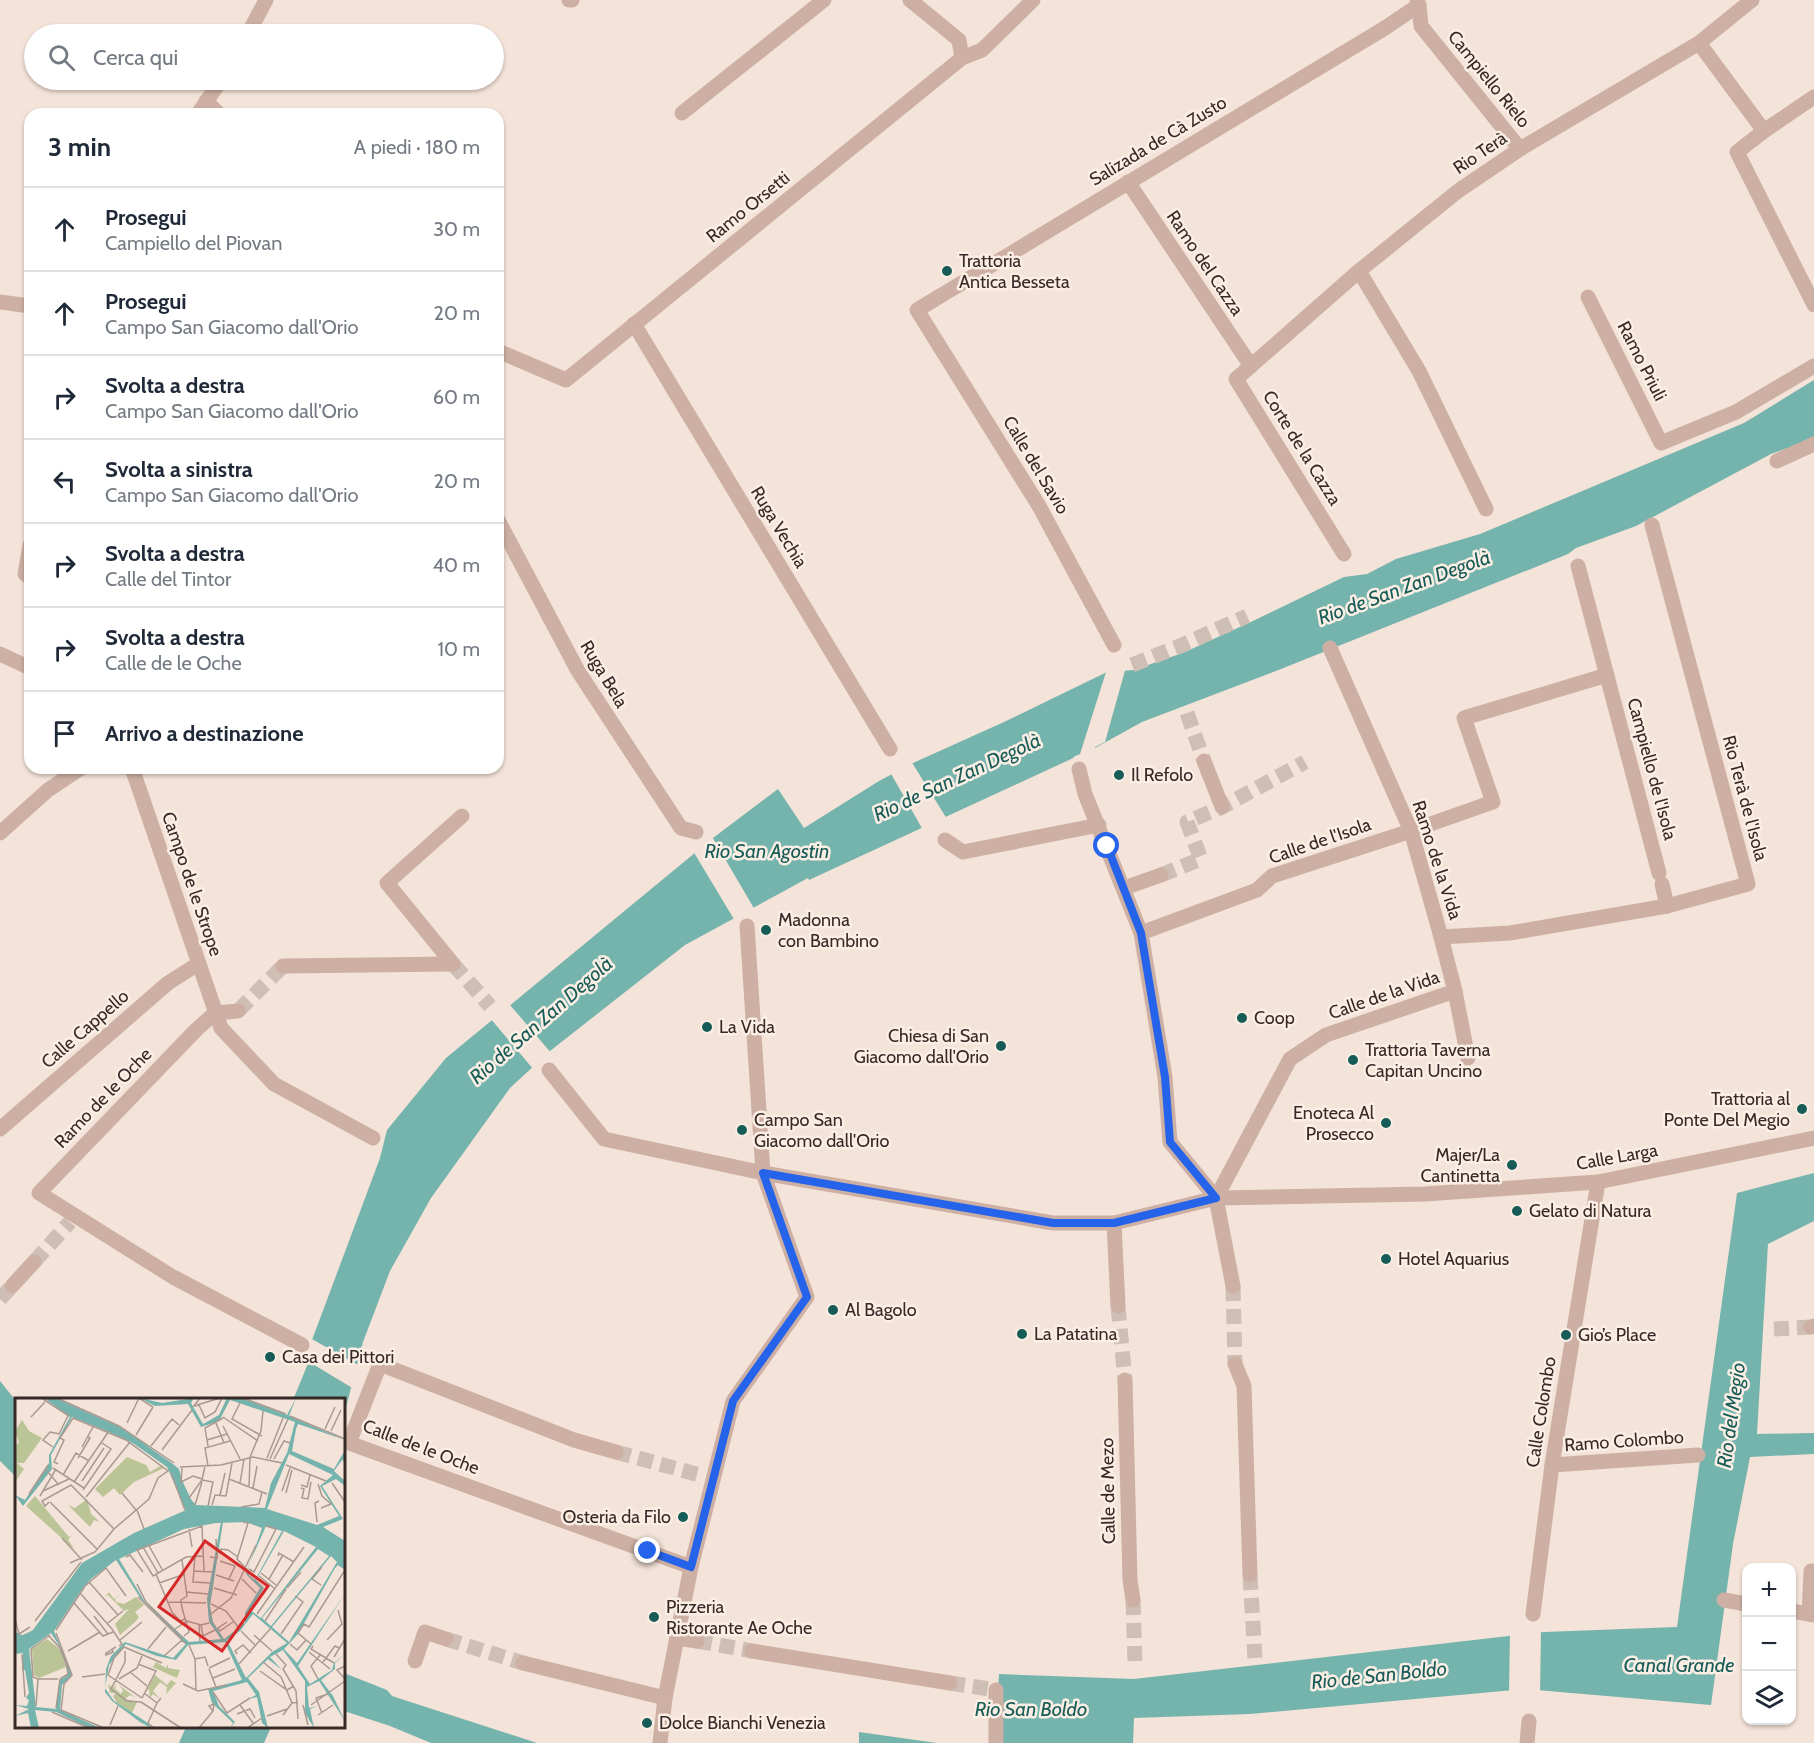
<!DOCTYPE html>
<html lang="it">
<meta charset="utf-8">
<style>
:root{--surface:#fff;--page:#f6f6f7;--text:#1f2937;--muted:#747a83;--line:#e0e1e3}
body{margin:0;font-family:Cabin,sans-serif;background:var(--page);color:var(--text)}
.controls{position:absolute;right:18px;bottom:18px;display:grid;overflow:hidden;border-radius:12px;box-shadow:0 2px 4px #0004}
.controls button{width:54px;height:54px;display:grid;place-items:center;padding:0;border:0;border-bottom:2px solid var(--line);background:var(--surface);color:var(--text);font:30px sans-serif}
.stop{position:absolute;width:18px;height:18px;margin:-14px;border:4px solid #2563eb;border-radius:50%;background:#fff}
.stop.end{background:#2563eb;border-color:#fff;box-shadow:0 2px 6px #0008}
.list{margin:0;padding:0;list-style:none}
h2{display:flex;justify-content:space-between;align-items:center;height:78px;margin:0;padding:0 24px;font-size:26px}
h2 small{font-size:20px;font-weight:400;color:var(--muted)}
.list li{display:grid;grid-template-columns:39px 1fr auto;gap:18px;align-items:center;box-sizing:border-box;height:84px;padding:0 24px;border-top:2px solid var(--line)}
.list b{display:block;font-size:22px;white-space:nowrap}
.list p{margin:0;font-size:20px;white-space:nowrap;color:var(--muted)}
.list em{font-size:20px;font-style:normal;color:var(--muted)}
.icon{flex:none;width:33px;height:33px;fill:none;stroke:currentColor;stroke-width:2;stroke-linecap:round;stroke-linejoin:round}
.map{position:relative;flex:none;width:1814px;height:1743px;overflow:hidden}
.search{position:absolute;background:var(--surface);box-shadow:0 2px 4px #0004;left:24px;top:24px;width:480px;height:66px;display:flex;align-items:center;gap:15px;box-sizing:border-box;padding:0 21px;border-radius:33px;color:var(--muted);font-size:22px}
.panel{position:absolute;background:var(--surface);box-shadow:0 2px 4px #0004;left:24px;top:108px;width:480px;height:666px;border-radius:18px}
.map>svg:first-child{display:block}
</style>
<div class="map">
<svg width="1814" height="1743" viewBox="0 0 1814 1743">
<rect width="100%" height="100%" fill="#f4e3d8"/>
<g fill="#75b3ad">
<path d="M1814,380V439L1771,454L1636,526L1576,548L1568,554L1281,669L1142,722L1095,748L809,880L808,878L685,945L550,1051L510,1088L431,1198L390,1271L363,1342L344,1415V1400H293L309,1361L312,1340L380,1158L387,1130L446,1058L713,838L778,789L804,828L879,781L913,763L1004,722L1107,672L1134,670L1185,652L1253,621L1344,577L1367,574L1396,559L1480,534L1744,423Z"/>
<path d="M1814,1173V1221L1768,1244L1757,1434L1814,1433V1454L1750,1457L1733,1544L1711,1705L1525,1689L1250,1714L1134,1718L1133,1743H995L999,1674L1134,1679L1544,1632L1677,1627L1737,1193Z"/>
<path d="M0,1381L16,1401V1477L0,1461Z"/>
<path d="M344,1673L387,1690L392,1696L537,1743H431L390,1726L344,1711Z"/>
<path d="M186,1727V1726L271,1727L264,1743H179Z"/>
<path d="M859,1732L937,1743H859Z"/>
</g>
<g fill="#f4e3d8">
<path d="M1126,667L1105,742L1095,747V751L1075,760L1073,757L1080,754L1107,669Z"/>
<path d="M911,761L947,819L923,830L890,772Z"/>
<path d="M711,835L755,910L735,921L693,851Z"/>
<path d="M510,1005L552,1054L534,1070L490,1018L501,1009L503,1011Z"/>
<path d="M310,1338L360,1366L354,1389L306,1360Z"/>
<path d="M1541,1629L1540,1694L1509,1692L1510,1633Z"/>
</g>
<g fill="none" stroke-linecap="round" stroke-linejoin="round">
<g stroke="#cebeb4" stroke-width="15" stroke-dasharray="15 8" stroke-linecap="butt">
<path d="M1132,665L1182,645L1247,616"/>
<path d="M1187,713L1204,761"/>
<path d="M1161,875L1201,859L1187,822L1222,807L1305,762"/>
<path d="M453,964L490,1006"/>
<path d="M238,1011L283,966"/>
<path d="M34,1262L70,1222"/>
<path d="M1233,1286L1235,1364"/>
<path d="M0,1299L12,1286"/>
<path d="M1118,1306L1125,1380"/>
<path d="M1774,1329L1811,1327"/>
<path d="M616,1452L700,1475"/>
<path d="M1250,1575L1255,1658"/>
<path d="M1133,1600L1135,1663"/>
<path d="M446,1639L523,1663"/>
<path d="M697,1641L752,1651"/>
<path d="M950,1683L996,1690"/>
</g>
<g stroke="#cdb0a3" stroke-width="15">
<path d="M569,0H572"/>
<path d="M910,0L959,40L962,58"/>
<path d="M1417,0L1419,5L1421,26L1520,149"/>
<path d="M248,34L266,0"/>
<path d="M1699,43L1764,131L1737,152L1814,305"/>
<path d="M206,101L219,114"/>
<path d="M682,113L824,0"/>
<path d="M198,114L221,80"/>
<path d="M1764,131L1814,97"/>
<path d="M1128,182L1251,366"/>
<path d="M1359,271L1419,371L1486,509"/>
<path d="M1588,297L1661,443L1736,412L1814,366"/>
<path d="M0,302L30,306"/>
<path d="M634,324L890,749"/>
<path d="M498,351L566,380L962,58L982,50L1033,0"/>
<path d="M1777,461L1814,444"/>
<path d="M498,520L578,671L681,828L696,832"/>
<path d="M30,545L25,574L30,578"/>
<path d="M1344,554L1236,379L1359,271L1458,191L1520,149L1699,43L1752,0"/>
<path d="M1578,566L1659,873"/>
<path d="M1114,645L1039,506L917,310L1385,28L1419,5"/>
<path d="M1330,648L1411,831L1441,937L1455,991L1468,1058"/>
<path d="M0,654L30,668"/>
<path d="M1204,761L1222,807"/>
<path d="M132,768L221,1028L274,1084L373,1138"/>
<path d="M1079,769L1085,794L1141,933L1165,1077L1170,1142L1216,1198L1233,1286"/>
<path d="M1422,827L1493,802L1464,718L1607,675"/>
<path d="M0,833L48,790L81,768"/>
<path d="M945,840L963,852L1099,825"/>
<path d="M1662,884L1667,906"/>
<path d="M1124,888L1161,875"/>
<path d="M1141,933L1257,890L1272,876L1411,831"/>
<path d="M1441,937L1510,933L1667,906L1748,884L1652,525"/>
<path d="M453,964L387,883L462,816"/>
<path d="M283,966L453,964"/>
<path d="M238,1011L215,1013L196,1030L39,1193L173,1277L302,1345"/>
<path d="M549,1070L604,1139L763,1173L1053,1223H1114L1216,1198L1425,1194L1598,1182L1814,1138"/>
<path d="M0,1129L168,983L198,964"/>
<path d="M1216,1198L1290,1059L1326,1035L1455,991"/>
<path d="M1114,1223L1118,1306"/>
<path d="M12,1286L34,1262"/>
<path d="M1811,1327L1814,1326"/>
<path d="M1235,1364L1244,1386L1250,1575"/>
<path d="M1125,1380L1130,1580L1133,1600"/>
<path d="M616,1452L574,1440L380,1364L349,1443L691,1567"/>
<path d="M1552,1465L1698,1455"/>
<path d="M1724,1600L1746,1604"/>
<path d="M1792,1611L1814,1615"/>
<path d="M1533,1614L1552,1465L1598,1182"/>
<path d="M1809,1614L1811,1571"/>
<path d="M677,1638L697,1641"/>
<path d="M752,1651L950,1683"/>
<path d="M415,1661L425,1632L446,1639"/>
<path d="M523,1663L665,1698"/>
<path d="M660,1743L665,1698L691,1567L733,1401L807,1297L763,1173L747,926"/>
<path d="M996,1743V1690"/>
<path d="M1527,1743L1529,1721"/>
</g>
</g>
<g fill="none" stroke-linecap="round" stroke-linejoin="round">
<path stroke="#2563eb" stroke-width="8" d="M648,1551L691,1567L733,1401L807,1297L763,1173L1053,1223H1114L1216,1198L1170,1142L1165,1077L1141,933L1107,846"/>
</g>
<g fill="#175c57" stroke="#fbeee5" stroke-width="2">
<circle cx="947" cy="271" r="6"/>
<circle cx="1119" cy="775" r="6"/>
<circle cx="766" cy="930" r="6"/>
<circle cx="1242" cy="1018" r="6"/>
<circle cx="707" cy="1027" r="6"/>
<circle cx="1001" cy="1046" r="6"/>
<circle cx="1353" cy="1060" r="6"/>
<circle cx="1802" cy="1109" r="6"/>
<circle cx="1386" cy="1123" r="6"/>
<circle cx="742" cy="1130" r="6"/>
<circle cx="1512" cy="1165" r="6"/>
<circle cx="1517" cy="1211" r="6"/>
<circle cx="1386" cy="1259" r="6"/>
<circle cx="833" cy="1310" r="6"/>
<circle cx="1022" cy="1334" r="6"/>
<circle cx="1566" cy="1335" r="6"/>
<circle cx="270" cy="1357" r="6"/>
<circle cx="683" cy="1517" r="6"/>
<circle cx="654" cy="1617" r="6"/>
<circle cx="647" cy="1723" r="6"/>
</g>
<g text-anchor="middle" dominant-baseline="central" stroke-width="5" stroke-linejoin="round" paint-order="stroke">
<g font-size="18" fill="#372926" stroke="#fbeee5">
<text transform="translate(1489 79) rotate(51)">Campiello Rielo</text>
<text transform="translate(1158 141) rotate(-31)">Salizada de Cà Zusto</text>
<text transform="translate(1480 153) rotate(-34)">Rio Terà</text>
<text transform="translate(748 207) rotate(-39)">Ramo Orsetti</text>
<text transform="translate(1205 263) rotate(56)">Ramo del Cazza</text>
<text transform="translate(1642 361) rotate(63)">Ramo Priuli</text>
<text transform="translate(1302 448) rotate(58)">Corte de la Cazza</text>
<text transform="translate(1036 465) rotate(59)">Calle del Savio</text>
<text transform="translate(779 527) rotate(59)">Ruga Vechia</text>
<text transform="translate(604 674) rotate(59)">Ruga Bela</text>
<text transform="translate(1652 769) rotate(75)">Campiello de l'Isola</text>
<text transform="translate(1745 798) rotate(75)">Rio Terà de l'Isola</text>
<text transform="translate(1320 841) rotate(-19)">Calle de l'Isola</text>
<text transform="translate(1437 860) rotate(72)">Ramo de la Vida</text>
<text transform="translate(192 884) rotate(71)">Campo de le Strope</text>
<text transform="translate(1384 995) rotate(-19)">Calle de la Vida</text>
<text transform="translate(85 1029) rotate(-41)">Calle Cappello</text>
<text transform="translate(103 1098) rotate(-46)">Ramo de le Oche</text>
<text transform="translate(1617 1157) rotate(-10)">Calle Larga</text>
<text transform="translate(1541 1412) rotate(-81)">Calle Colombo</text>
<text transform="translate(1624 1441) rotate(-4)">Ramo Colombo</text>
<text transform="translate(421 1447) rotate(21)">Calle de le Oche</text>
<text transform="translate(1108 1491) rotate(-91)">Calle de Mezo</text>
</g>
<g font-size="18" fill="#372926" stroke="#fbeee5" text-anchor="start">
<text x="959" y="261">Trattoria<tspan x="959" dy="21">Antica Besseta</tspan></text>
<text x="1131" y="775">Il Refolo</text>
<text x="778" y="920">Madonna<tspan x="778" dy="21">con Bambino</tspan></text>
<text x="1254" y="1018">Coop</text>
<text x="719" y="1027">La Vida</text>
<text x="989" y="1036" text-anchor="end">Chiesa di San<tspan x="989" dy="21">Giacomo dall'Orio</tspan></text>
<text x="1365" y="1050">Trattoria Taverna<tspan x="1365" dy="21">Capitan Uncino</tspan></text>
<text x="1790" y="1099" text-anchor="end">Trattoria al<tspan x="1790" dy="21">Ponte Del Megio</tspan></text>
<text x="1374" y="1113" text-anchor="end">Enoteca Al<tspan x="1374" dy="21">Prosecco</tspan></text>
<text x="754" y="1120">Campo San<tspan x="754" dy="21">Giacomo dall'Orio</tspan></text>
<text x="1500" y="1155" text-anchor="end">Majer/La<tspan x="1500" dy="21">Cantinetta</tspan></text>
<text x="1529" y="1211">Gelato di Natura</text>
<text x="1398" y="1259">Hotel Aquarius</text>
<text x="845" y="1310">Al Bagolo</text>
<text x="1034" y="1334">La Patatina</text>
<text x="1578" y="1335">Gio’s Place</text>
<text x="282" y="1357">Casa dei Pittori</text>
<text x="671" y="1517" text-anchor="end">Osteria da Filo</text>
<text x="666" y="1607">Pizzeria<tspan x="666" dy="21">Ristorante Ae Oche</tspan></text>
<text x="659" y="1723">Dolce Bianchi Venezia</text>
</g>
<g font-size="20" font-style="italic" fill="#175c57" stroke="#fbeee5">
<text transform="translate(1404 587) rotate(-20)">Rio de San Zan Degolà</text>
<text transform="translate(957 777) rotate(-25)">Rio de San Zan Degolà</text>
<text x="767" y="851">Rio San Agostin</text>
<text transform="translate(541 1020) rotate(-41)">Rio de San Zan Degolà</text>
<text transform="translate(1731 1415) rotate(-82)">Rio del Megio</text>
<text x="1679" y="1665">Canal Grande</text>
<text transform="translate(1379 1675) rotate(-6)">Rio de San Boldo</text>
<text x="1031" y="1709">Rio San Boldo</text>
</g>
</g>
<g transform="translate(15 1398)">
<rect width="330" height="330" fill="#f4e3d8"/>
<path d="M7,22L14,33L27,40L9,65H2L9,71L0,84V49L4,44L0,33ZM112,59L131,67L135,74L147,67L149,70L119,84L105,97L99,90L88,99L80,91ZM20,98L54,139L57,137L53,142L60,152L11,108ZM72,101L76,116L85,124L79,122L75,129L53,107L60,110ZM94,194L99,201L106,195L100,201L101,204L109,206L121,199L129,207L120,214L124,219L120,224L105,237L100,226L114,211L109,213L93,197L90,199ZM32,241L46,252L51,269L24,280L19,277L17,251ZM126,264L138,269L141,264L151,270L153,266V270L165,272L162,280ZM140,277L152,287L156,282L161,285L151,296L152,289L145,284L138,293L145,301L138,296L135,300L134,291L130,295ZM93,286L98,290L101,286L100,291L106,296L108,292L104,287L121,300L115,297L110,301L122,304L117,315L102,305L98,298L101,295H95Z" fill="#bbc497"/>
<path d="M29,0H40L105,29L158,66L164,71L171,96L181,107L250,110L256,85L272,55L280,24L215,2L204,23L186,29L173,6L140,8L125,0L147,5L179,0L176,5L188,26L204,17L211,2L208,0H226L272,17L281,0L274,18L330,42L283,26L281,31L277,53L319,71L330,52V64L327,62L319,73L330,83V88L321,81L307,88L328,121L308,129L330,143V172L323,167L320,170L283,236L269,251L282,265L330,196L283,268L295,286L317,272L319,265L330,256L320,265V271L306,282L318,298L330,323L304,283L292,289L294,310L302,308L295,311L299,330L290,315V283L268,252L255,259L267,272L253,261L233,280L244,294L253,330L247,325L242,299L233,301L241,297L232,284L198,293L204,308L220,324L215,330L218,325L197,305L193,291L227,282L210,244L173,247L161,262L142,258L111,246L94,267L90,290L99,303L133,325L136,330L125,324L97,303L90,294L91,271L96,258L110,244L158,260L171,246L126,201L101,162L72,184L39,233L57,277L47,287L45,312L85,330H75L41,314L20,312L24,330H16L13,315L0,318L14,311L0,307L12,308L14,302L11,300L14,295L10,272H7L8,255L0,256V234L9,238L18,232L67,165L119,135L171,112L152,69L112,41L57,19L36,57L37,71L8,108L0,97L10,102L34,65V57L55,19ZM274,56L318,77L305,88L324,118L302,127L252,111ZM228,123L247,130L231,176L245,190L230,215V225L209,241L198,224L195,208L208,124ZM206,124L192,201L194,224L206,241L174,244L130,204L104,161L169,131ZM251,128L267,133L240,182L234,177L233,169ZM269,133L301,149L246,220L235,212L249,190L241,182ZM303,151L314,158L256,228L247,220ZM316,158L322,164L274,244L257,229ZM238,216L272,245L257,254L231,280L212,242L225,233ZM36,235L47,252L53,277L45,282L41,311L21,309L14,251Z" fill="#75b3ad" fill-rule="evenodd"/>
<path fill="none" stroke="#75b3ad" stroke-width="3" d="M35,0L99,31M44,9L121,45M131,50L161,73L185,124L247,122L300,141L330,163M166,96L172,113M243,116L301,138L330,160M247,120L288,134M167,126L227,120M162,130L176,112L167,94M298,140L330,162M101,154L148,126L165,122M101,157L150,129L158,130M90,165L152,131H161M69,179L89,157M52,191L64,187L94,161L151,130L186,120L243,115M0,242L22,232L69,179L73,168L125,143L149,127L166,123L174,112L154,67L122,42L38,0M0,244L23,233L53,199M0,245L23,235L54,200L52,192M0,247L24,236L82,172M0,248L12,247L26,237L42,218L40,207L64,188"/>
<path fill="none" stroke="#a89991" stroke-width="1.5" d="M42,0L104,28L159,65M185,0L179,8L184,7L190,20L200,14L207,0M228,0L271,16M28,1L54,18M225,5L217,21L247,38M182,7L205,0M275,18L330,41M16,19L30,4M208,19L243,43M112,25L124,0L138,9M201,25L209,45M208,28L225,61M310,31L320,9M316,33L326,12M44,36L53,18M121,37L138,9M192,42L212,36M136,48L157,21L164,27M193,48L190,30L208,20M38,49L28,42L35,34L45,36M67,49L79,27M147,52L177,12M235,59L246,33L248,13M63,60L75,40L73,39M252,60L268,20M255,61L273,21M259,61L269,43L275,45M43,66L39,64L49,42L45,40L58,20M271,67L311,83M193,68L190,50L215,43M165,69L206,67L238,59L267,65M38,70L69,90M167,70L166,84L178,78L187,81M32,73L44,87M156,75L170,112M48,77L61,55L74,63M214,81L252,96M187,82L198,84L193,108M67,83L89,50M59,84L94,33M225,85L229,61M317,85L330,104M303,86L307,98L316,106L306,110M286,87L292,89L295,77M234,89L235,59M238,90L242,68M286,90L289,91L287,100L293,101L296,84M68,92L96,51L87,45M28,93L54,81M267,93L275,70M107,95L121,112M271,95L277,72M14,96L33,67M205,97L210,75M25,98L41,71M211,98L217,65M71,99L115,44M174,100L187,82L190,68M34,104L30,108L27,103L56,87L99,131M35,104L82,151M180,107L187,84M197,107L200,97L211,98M226,109L244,106L247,94M122,112L129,131M228,124L233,125L222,161L232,171M302,124L300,105L304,103M174,131L177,149M47,140L67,162M133,146L148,173M128,149L143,175M205,156L206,151L213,152L223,159M180,158L178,184L195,185M188,158L171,159L138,178L122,152L187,128L189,173M263,158L264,155L279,164M111,159L115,157L128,174M195,159L202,160L201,141M167,162L172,198L166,202L167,210L174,234L169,238M205,163L220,168L214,181M55,165L80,154L99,131L134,101L143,80L153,73L111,42L58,20M234,171L239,174L261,131L251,128M179,173L198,174M246,175L261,187M141,176L157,214L165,223L170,221M201,177L219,183M244,178L259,190M227,181L241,195M254,181L268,157M74,184L103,217M144,185L170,176M122,186L131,204L168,240M306,187L297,181L307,169M199,190L222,197M272,190L286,174M171,194L193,196M65,195L97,231L107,246L104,248M123,199L171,246M153,204L191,205M59,205L88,238L98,234M196,206L211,213L224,230L229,225M196,216L216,200L241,147M242,216L289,149M79,218L93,236M0,221L4,236L15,229M20,223L66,164M250,223L271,191M212,224L203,230L205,233L218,224M93,225L108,213M184,226L185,244M186,227L188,238L200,232M160,231L172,223L186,227L194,225M41,232L70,188L91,170L111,198M226,233L241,248M41,235L57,277L49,286L46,313M266,236L288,204L280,198M239,237L257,253M34,238L45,250L52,268L53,276L45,281M105,242L127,224M312,242L327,226L323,212M275,246L282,252L291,242M296,246L283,235L289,226L294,229L330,172M174,247L180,261L181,292M298,248L296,251L319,265M109,249L99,260L93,277L127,300M109,249L147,265M97,251L98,254L91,257V255L95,253L97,251L101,249M133,251L151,229M53,253L85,234M110,253V264L96,291L112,303L126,304M294,254L315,271M7,256L10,299M222,256L220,253L228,247L236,255M261,256L271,267L268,271L281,293L283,321M149,258L167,242M319,259L330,241M180,261L190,259L193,268M248,264L266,279L277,305M308,264L320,248L324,250M123,266L141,273L127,300M224,266L256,230M330,268L322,272L330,281M194,270L215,260M194,271L201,289M245,273L272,292L279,288M115,274L132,288M67,279L90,276M198,280L220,271M23,281H43M104,281L122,270L127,258M303,281L296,268L306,256M168,286L183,293L212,287M198,294L212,315L235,300M129,295L142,305L146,300M126,304L166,330M225,307L238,325M288,307L293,327M296,307L330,283M21,308L23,281L18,279L16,251L35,237M41,310L45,281M46,312L89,330M37,314L74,330M307,315L301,300L313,296M222,316L235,311L240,320M268,317L277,305L283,304M303,317L318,307M252,318L272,311M95,327L103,308M139,330L133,325L142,305M184,330L198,313L199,306L194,308L198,313M232,330L247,320"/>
<path fill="#d62828" fill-opacity="0.15" stroke="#d62828" stroke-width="3" d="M190,143L253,188L207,253L144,209Z"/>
<rect width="330" height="330" fill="none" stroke="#372926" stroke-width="3"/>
</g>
</svg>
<div class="controls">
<button>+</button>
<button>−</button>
<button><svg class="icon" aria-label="layers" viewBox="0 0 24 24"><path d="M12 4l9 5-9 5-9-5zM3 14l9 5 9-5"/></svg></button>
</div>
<div class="stop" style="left:1107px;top:846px"></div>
<div class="stop end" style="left:648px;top:1551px"></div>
<div class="search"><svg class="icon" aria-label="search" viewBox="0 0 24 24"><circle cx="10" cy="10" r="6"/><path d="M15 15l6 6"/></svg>Cerca qui</div>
<section class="panel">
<h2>3 min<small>A piedi · 180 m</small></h2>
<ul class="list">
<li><svg class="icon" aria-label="ahead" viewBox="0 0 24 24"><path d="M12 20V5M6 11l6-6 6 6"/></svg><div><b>Prosegui</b><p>Campiello del Piovan</p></div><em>30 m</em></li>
<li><svg class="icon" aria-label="ahead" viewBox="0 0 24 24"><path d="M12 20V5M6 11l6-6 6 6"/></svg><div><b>Prosegui</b><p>Campo San Giacomo dall'Orio</p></div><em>20 m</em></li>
<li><svg class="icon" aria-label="right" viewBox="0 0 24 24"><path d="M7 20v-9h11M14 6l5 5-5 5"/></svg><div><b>Svolta a destra</b><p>Campo San Giacomo dall'Orio</p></div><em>60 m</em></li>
<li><svg class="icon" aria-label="left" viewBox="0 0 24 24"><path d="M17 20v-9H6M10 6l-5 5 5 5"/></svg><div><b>Svolta a sinistra</b><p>Campo San Giacomo dall'Orio</p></div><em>20 m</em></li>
<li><svg class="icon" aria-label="right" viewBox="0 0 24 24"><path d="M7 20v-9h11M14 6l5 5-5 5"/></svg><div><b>Svolta a destra</b><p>Calle del Tintor</p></div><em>40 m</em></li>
<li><svg class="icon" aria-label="right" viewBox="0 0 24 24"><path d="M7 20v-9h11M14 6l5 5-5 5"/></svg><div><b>Svolta a destra</b><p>Calle de le Oche</p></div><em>10 m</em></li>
<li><svg class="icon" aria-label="arrive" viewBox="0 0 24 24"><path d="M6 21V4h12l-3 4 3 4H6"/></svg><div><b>Arrivo a destinazione</b></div></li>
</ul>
</section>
</div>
